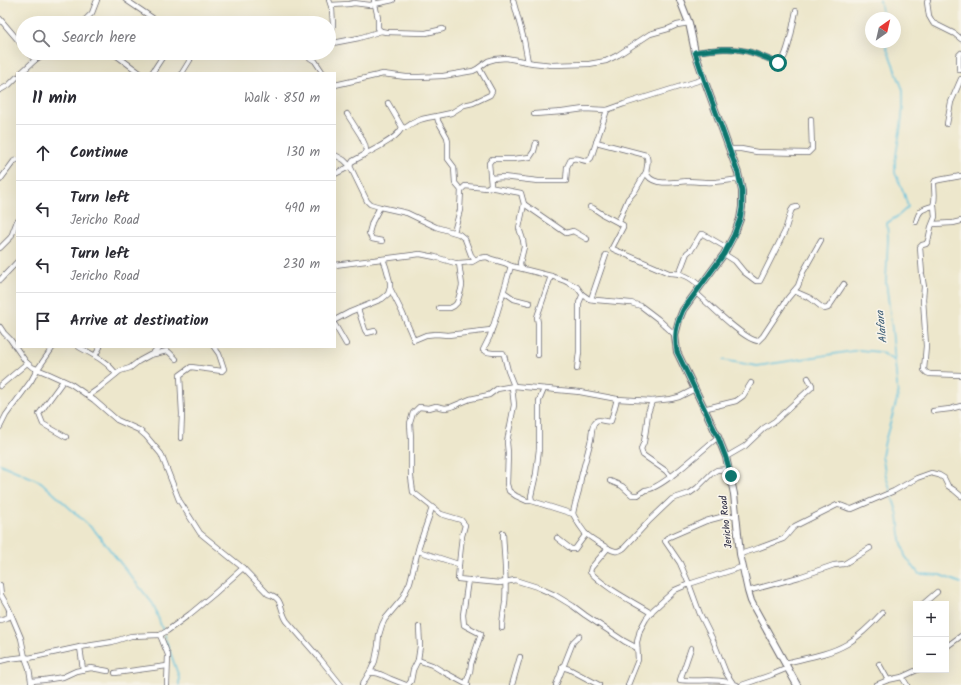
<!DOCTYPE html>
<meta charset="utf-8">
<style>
:root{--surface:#fff;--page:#f2f2f3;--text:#2b2b33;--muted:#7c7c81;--line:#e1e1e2}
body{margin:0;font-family:Kalam,sans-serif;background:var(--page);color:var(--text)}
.controls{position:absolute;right:12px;bottom:12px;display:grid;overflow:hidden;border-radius:0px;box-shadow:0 4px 16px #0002}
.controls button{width:36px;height:36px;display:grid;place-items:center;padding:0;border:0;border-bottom:1px solid var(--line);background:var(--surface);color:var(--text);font:20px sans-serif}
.compass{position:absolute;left:865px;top:12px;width:36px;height:36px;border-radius:50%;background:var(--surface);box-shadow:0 4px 16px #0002;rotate:34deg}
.stop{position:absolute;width:12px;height:12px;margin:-9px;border:3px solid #0f766e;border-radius:50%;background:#fff}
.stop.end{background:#0f766e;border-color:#fff;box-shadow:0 1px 4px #0008}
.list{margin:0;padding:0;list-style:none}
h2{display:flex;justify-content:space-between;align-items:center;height:52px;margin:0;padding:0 16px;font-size:17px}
h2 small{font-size:13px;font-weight:400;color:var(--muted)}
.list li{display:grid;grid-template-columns:26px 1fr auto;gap:12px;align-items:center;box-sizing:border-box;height:56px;padding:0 16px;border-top:1px solid var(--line)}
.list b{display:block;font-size:15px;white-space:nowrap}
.list p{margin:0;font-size:13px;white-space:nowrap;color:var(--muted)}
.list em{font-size:13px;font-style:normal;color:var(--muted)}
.icon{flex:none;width:22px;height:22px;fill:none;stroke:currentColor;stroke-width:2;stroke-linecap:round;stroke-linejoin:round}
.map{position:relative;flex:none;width:961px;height:685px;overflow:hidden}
.search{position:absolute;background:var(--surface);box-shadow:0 4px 16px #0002;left:16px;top:16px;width:320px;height:44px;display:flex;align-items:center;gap:10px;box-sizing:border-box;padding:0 14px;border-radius:22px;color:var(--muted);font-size:15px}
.panel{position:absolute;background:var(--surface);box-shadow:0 4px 16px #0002;left:16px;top:72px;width:320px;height:276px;border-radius:0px}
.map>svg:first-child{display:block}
</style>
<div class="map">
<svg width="961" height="685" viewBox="0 0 961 685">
<rect width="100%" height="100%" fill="#f7f3e8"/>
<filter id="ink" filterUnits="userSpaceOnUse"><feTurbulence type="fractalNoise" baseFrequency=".025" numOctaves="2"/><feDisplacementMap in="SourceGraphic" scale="8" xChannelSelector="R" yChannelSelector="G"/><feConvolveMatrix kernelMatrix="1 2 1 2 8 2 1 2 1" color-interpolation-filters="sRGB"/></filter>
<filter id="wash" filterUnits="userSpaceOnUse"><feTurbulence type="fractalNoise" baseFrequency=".012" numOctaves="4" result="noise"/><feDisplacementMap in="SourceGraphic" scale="16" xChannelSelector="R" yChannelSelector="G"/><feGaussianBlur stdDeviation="0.9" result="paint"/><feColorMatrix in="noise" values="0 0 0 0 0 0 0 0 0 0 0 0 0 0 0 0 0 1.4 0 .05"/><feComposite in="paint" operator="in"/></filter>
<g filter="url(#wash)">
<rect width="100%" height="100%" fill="#ede7cc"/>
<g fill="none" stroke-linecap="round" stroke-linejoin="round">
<g stroke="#60c1de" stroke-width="1.5">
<path d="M880,0L883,18"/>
<path d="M886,42V46L903,90V107L901,125L895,161V173L904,193L908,207L898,216L887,223L888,238L886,282L892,329L898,396L885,441L882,456L886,476L898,515L900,535L905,556L919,574L940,575L961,583"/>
<path d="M723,360L757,366L859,350L880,352L895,361"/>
<path d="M0,464L41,482L95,531L153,604L163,631"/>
<path d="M164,635L179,677V685"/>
</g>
</g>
</g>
<g filter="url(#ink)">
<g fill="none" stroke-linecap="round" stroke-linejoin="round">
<g stroke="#69676e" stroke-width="6">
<g id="street">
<path d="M126,0L160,23"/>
<path d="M329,0L332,9L333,25L331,34L333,40V43L329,44"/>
<path d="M374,0L378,18V28L381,31L386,32L426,33L443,29"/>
<path d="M513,0L524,40L528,62"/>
<path d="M928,0L927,2L929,16L933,23L955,34L961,39"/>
<path d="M331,5L349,4L354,3L370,5L393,0"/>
<path d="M0,19L23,46"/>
<path d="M82,23L92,13L97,0"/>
<path d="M333,43L359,38L381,31"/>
<path d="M695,52C712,50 729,47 746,51C756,53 766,58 775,62L780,63C789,55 793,23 796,11"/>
<path d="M29,53L35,60"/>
<path d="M113,53L140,73"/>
<path d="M312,53L310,58L315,61L323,73"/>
<path d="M961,53L959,55V69L961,70"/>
<path d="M21,73L35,60L45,53"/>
<path d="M152,73L165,53"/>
<path d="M182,73L190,60"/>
<path d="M335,85L383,74L406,77H419L443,76L473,71L477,69L488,61L495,59L506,58L533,63L552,65L589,64L606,61L618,55L650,34L668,29L677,25L689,23"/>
<path d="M0,90L9,85L17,77"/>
<path d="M534,114L562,112L584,109L607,110L624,104L704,79"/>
<path d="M437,116L451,113L464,105L473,103L490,95L492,91L479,68"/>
<path d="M947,124L951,102L961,79"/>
<path d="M402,127L405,128C415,120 425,118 437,116L438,121L447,137L448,142V159L454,167L455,183L461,190L460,210L454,232"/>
<path d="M596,142L646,155C651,163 643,170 648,176C655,186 676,182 687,181C693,181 699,182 705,182C717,183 729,180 740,179"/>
<path d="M729,149H741L757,152L808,153L812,149L811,119"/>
<path d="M335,155L344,160L350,166L367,201L370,204L380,207L407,213L436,227L459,234L465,239L471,255L475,260"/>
<path d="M364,155C374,149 399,138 402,127L388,103"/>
<path d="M335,174L349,167L353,161L364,155L366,150L365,145L361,136L347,114"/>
<path d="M491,178L503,177L538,181H566L567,167L571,159C579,157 581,161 588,161L591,158L607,110"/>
<path d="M0,180L14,161L17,160"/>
<path d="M489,187L521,193L524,204L519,228L523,240L524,247L520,263L521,268"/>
<path d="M461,190L465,186L487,188L491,185L489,163L492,159H513L530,157L534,151L536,143"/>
<path d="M524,204L566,233L573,231L587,239"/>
<path d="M934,205L935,217L931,227L928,241L926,244L922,245L920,247L922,274L924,287L923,299L926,346L924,370L927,373L930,374L961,375"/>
<path d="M380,207L372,222L369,233L372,239L382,241"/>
<path d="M590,207L593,208L602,214L619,223L623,225V227L612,248L613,249L669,273C683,273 690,277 700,286"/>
<path d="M916,222C919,210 922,209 933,206C936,199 934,191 934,183L935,181L939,180L961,176"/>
<path d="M619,223L620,218L628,199L635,191L646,172"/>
<path d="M933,224L953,223L961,221"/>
<path d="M0,248L11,237L17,221"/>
<path d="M724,254L735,261L744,272L756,281H760L785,231L791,211L793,208L797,207"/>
<path d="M335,265L405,256L420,254L435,257L455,263H459L472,262L479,258L487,257L491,259L505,263L511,266L551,276L565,281L577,287L582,294L589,299L596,300L631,303L641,306L658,319L675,335"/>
<path d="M679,274L687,253L692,249L701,234H703L727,248"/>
<path d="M0,280L17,262"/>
<path d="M390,288L402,312L414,340L426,335L436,334L448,335L491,330L493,327L511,266"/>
<path d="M794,291L810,298L824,309L828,308L844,284"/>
<path d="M504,292L514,299L530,303"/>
<path d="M696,293C708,303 744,340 758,341L763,336L788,298L798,286L803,272L821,240"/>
<path d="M591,299L606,255"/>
<path d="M439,308H450L454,306L457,303L461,290L462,285L459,263"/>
<path d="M358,309L365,330L367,333L375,331"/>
<path d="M335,320L350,312L382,299L388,294L390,288V282L386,267L383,259"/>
<path d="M335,325L346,344"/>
<path d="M0,327L4,333L10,339L26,362L32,367L49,374L71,384L94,400L117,420L139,430L146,436L161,454L179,500L200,533L243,568L268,594C284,598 279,609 287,621L321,660L341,685"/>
<path d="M492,329L490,336L483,350C488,354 496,353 503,353L504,355L508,371L514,386"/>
<path d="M79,347C93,355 107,361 116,374"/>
<path d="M152,354L159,347"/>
<path d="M538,355V323L537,317L551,276"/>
<path d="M95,356L100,347"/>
<path d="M577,369L579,352V303L582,296H584"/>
<path d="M63,381L39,414L43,424L66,437"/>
<path d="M0,386L27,363"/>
<path d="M512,387L514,405L507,442L508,453L507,484L509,491L516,496L527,501H532L573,514C574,506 577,498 579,490C580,486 580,482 581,478C584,465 588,452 591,439C592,434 591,425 596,421C600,418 606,423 611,421L617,399"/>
<path d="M88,396L98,389L120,371L130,368L139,361L150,355L167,351L169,352L176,359"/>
<path d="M652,401L648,413L646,429L644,442L641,449L643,455L666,471L671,477"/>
<path d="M703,409L736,401L743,396L751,383"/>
<path d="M933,411L950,409L961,406"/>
<path d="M0,427L6,415L31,381L37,370L53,347"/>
<path d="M181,438L182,414L180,375L191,367L222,371L224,369L219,354L214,347"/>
<path d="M726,457L745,446L764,428L775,421L812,387V385L808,378"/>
<path d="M610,481L622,486L632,495H638L645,490C661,490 704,448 718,437"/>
<path d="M532,501L531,496L536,474L539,449V401L544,389"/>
<path d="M573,514C576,520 581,528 585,533C589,537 609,550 615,551C619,552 621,550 624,548L650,520L672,499L690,493L697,488L712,473L717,470L729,469"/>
<path d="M557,538L571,549H575L586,534"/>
<path d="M608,548L591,568L590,572C608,590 630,600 651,613"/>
<path d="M418,551L458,564L459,567L458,579L468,580L463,615L464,625L481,634L471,664L470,672L466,683"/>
<path d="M740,554L759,548L783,539C788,535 790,530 795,526L837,505C842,504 846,509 852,509L894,491L917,478L931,473L939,475L944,478L948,486L954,490L961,496"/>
<path d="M459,565L462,536L465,525L461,520L441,514L413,492L411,477V439L410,423L413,413L419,407L429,408L436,406L445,408L451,407L470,399L489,395L497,389L514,386L580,392L617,399L652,401L671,399L679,397L695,389"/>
<path d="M468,580L500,583L515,580L537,587L555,595L573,606L585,615L624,641L637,648"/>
<path d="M0,585L1,595L8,607L21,638L25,657L29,658L80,647L83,670"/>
<path d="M748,591L799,577L834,565L844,564L870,548"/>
<path d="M923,604L937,592"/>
<path d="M0,620L9,617V612"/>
<path d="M502,628C502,618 504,611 505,603C507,580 504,556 503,533"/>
<path d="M160,635L168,655L167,685"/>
<path d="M80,647L112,642L131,636L160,635L167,631L190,614L214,594L243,568"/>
<path d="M946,647L961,636"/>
<path d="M691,648L680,680C698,682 720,677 737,685"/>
<path d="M418,660L432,665L440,670L468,685"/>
<path d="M0,661L8,659L25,657L29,668L31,681"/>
<path d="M785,663C805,658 828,655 847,644C860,636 871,625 882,613"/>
<path d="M879,664L888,680"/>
<path d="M562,667L569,669L599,685"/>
<path d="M115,673L167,666"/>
<path d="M370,673C378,671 383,676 391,679C396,681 401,683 406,685H408L411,681L413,670L418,660L420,646L419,627"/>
<path d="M902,677L907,685"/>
<path d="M732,682L726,673L713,640L700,614L689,584L680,563L665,541L667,538L706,521L721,517L736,516"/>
<path d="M31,685V681L44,680L63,677L76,671L91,668L108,671"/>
<path d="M362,685L371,670L375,661L378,646L379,635L382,625L385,619L402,599L410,582L419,546L432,508"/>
<path d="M512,685L520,657"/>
<path d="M556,685L573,642L579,636"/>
<path d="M628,685L638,660L637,642L640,630L646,619L653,610L675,590L689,584L742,567"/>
<path d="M742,685L771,675L788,668"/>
<path d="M876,685L888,680L902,677L917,670"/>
</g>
</g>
<g stroke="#69676e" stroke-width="8">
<path id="secondary" d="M680,0L689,23L695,52L704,79L738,173L742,191V207L740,219L734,235L724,254L683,310L679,320L675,335L677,352L718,437L726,457L734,494L740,554L748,591L751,601L755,609L797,685"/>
</g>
<use href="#street" stroke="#fff" stroke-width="4.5"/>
<use href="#secondary" stroke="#fff" stroke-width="6"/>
</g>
</g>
<g fill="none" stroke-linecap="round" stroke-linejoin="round" filter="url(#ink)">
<path stroke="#0f766e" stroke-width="5" d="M731,476L726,458L718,437L677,352C674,335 676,326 683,310L724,254L734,235L740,219L742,208V191L738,173L704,79L695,52C712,50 729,47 746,51C757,53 767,59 778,63"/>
</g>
<g text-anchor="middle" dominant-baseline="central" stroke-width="3.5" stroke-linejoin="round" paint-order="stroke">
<g font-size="10" fill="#22223b" stroke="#f7f3e8">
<text transform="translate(726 522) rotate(-96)">Jericho Road</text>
</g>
<g font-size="11" font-style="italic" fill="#385a74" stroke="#f7f3e8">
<text transform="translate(882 327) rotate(-96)">Alafara</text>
</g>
</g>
</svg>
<div class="controls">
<button>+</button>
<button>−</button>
</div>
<svg class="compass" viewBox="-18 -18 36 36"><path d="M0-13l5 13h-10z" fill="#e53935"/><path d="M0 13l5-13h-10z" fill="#7c7c81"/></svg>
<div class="stop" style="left:778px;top:63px"></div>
<div class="stop end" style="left:731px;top:476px"></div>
<div class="search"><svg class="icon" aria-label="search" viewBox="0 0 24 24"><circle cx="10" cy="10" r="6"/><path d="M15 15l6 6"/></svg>Search here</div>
<section class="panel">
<h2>11 min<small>Walk · 850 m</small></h2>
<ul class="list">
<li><svg class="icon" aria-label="ahead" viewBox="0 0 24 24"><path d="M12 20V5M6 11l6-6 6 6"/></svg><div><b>Continue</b></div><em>130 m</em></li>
<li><svg class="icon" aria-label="left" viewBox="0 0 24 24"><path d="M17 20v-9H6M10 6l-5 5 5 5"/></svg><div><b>Turn left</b><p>Jericho Road</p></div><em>490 m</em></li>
<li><svg class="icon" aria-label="left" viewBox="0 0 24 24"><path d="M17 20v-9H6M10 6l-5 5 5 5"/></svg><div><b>Turn left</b><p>Jericho Road</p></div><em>230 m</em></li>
<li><svg class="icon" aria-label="arrive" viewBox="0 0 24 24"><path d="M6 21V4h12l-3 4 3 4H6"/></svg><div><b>Arrive at destination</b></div></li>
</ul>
</section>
</div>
